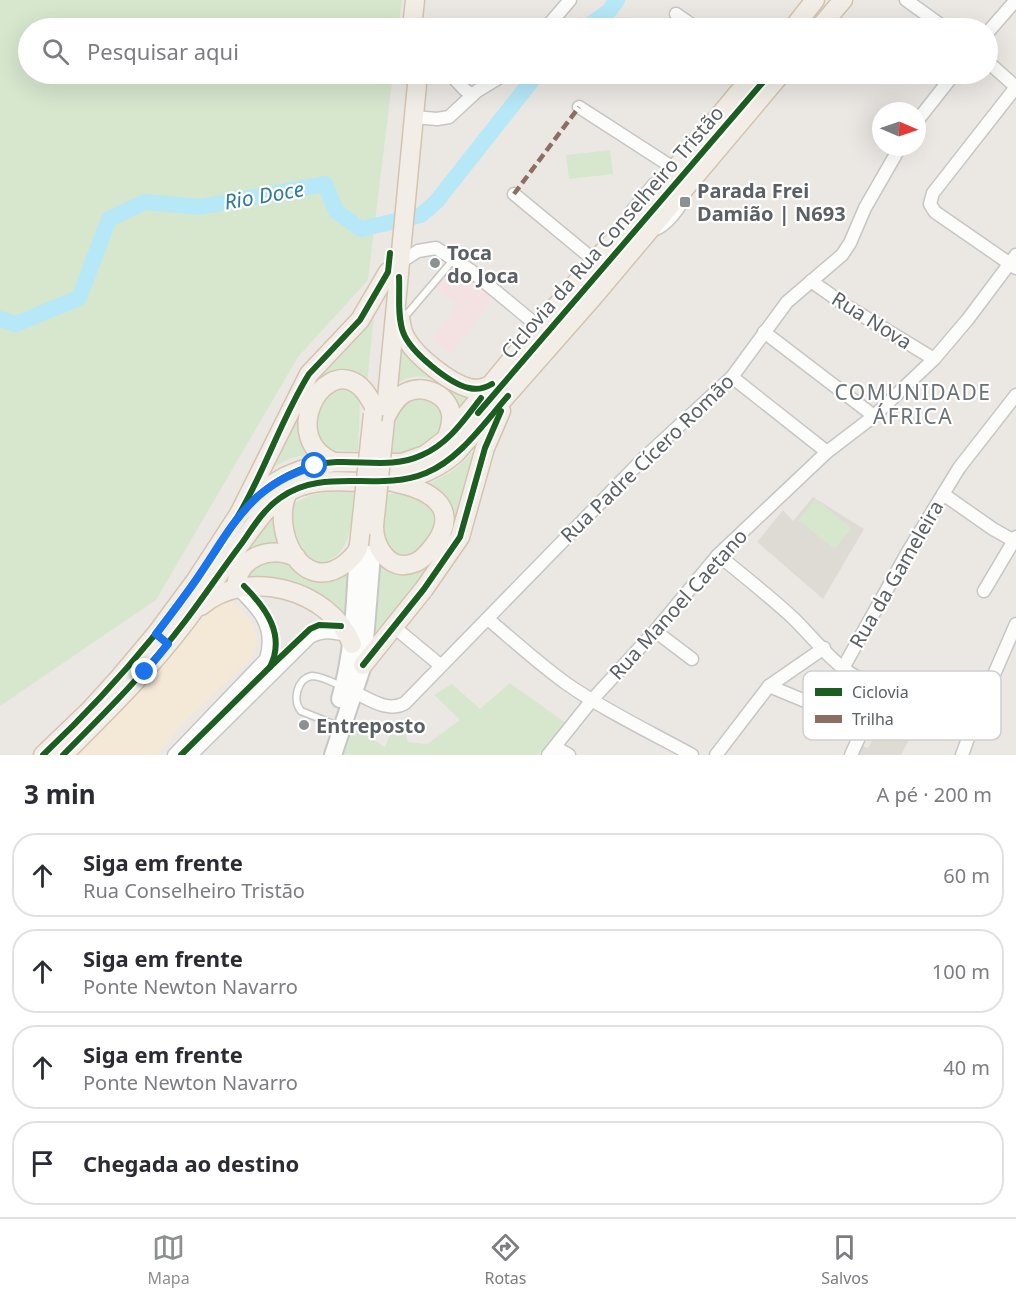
<!DOCTYPE html>
<html lang="pt">
<meta charset="utf-8">
<style>
:root{--surface:#fff;--page:#f7f7f7;--text:#2b2b33;--muted:#7c7c81;--line:#e1e1e2;--accent:#8d9090}
body{margin:0;font-family:"Noto Sans",sans-serif;background:var(--page);color:var(--text)}
.compass{position:absolute;left:872px;top:102px;width:54px;height:54px;border-radius:50%;background:var(--surface);box-shadow:0 6px 24px #0002;rotate:92deg}
.stop{position:absolute;width:18px;height:18px;margin:-14px;border:4px solid #1a73e8;border-radius:50%;background:#fff}
.stop.end{background:#1a73e8;border-color:#fff;box-shadow:0 2px 6px #0008}
.list{margin:0;padding:0;list-style:none}
h2{display:flex;justify-content:space-between;align-items:center;height:78px;margin:0;padding:0 24px;font-size:26px}
h2 small{font-size:20px;font-weight:400;color:var(--muted)}
.list li{display:grid;grid-template-columns:39px 1fr auto;gap:18px;align-items:center;box-sizing:border-box;height:84px;margin:0 12px 12px;padding:0 12px;border:2px solid var(--line);border-radius:24px}
.list b{display:block;font-size:22px;white-space:nowrap}
.list p{margin:0;font-size:20px;white-space:nowrap;color:var(--muted)}
.list em{font-size:20px;font-style:normal;color:var(--muted)}
.icon{flex:none;width:33px;height:33px;fill:none;stroke:currentColor;stroke-width:2;stroke-linecap:round;stroke-linejoin:round}
.map{position:relative;flex:none;width:1016px;height:755px;overflow:hidden}
.search{position:absolute;background:var(--surface);box-shadow:0 6px 24px #0002;left:18px;right:18px;top:18px;height:66px;display:flex;align-items:center;gap:15px;box-sizing:border-box;padding:0 21px;border-radius:33px;color:var(--muted);font-size:22px}
.sheet{height:462px;background:var(--surface)}
nav{display:flex;justify-content:space-around;align-items:center;box-sizing:border-box;height:84px;border-top:2px solid var(--line);background:var(--surface);font-size:16px;color:var(--muted)}
nav a{display:grid;justify-items:center;gap:3px}
nav .on{color:var(--accent)}
.map>svg:first-child{display:block}
</style>
<div class="map">
<svg width="1016" height="755" viewBox="0 0 1016 755">
<rect width="100%" height="100%" fill="#ebe8e4"/>
<g fill="#dedad4">
<path d="M813,497L864,529L823,599L757,542L783,510L793,521Z"/>
<path d="M875,720L895,724L896,731L911,736L901,755H857L863,746L868,748L874,737Z"/>
</g>
<path fill="#f4e1e1" d="M453,266L493,297L451,354L432,339L458,305L435,287Z"/>
<g fill="#d6e7ce">
<path d="M0,0H402L398,28H28V74H393L368,280L298,357L156,600L0,706Z"/>
<path d="M610,150L613,174L569,179L566,155Z"/>
<path d="M374,313L367,385C358,381 346,373 337,372C310,368 285,434 309,454L291,458L262,473L310,384Z"/>
<path d="M401,345L452,390L467,397L457,409C446,385 425,366 398,383Z"/>
<path d="M346,387L357,394L360,401L358,451L334,450L321,445L314,421L328,391Z"/>
<path d="M410,396C431,398 443,400 443,425C433,443 410,453 390,454L396,410Z"/>
<path d="M480,444L455,534L452,531C453,507 449,495 426,484C450,476 464,463 480,444Z"/>
<path d="M339,489L354,490C351,518 354,559 318,563L302,555L290,527L292,504L311,495Z"/>
<path d="M385,494C392,494 401,493 408,495C460,508 427,563 393,554L382,536Z"/>
<path d="M816,499L852,528L835,549L798,520Z"/>
<path d="M273,513L277,537L289,562L348,566L346,619C316,581 268,571 222,579Z"/>
<path d="M379,559L421,566L424,571L374,641Z"/>
<path d="M510,683L567,724L538,755H340L351,726L385,747L393,727L403,725L408,742L427,744L460,720L434,695L452,684L480,709Z"/>
</g>
<path fill="#f4e8d7" d="M232,601C250,617 264,634 252,658L182,724L157,755H78L145,686L197,623L219,603Z"/>
<g fill="none" stroke-linecap="round" stroke-linejoin="round">
<g stroke="#b6e8f7" stroke-width="16">
<path d="M585,28L609,11L617,0"/>
<path d="M0,319L16,324L79,298L109,219L145,202L200,207L325,184L336,211L361,229L421,215L436,202L537,74"/>
</g>
<g stroke="#c6c6c5" stroke-width="9">
<g id="lane">
<path d="M628,217L629,210L652,182L661,181"/>
<path d="M655,232C667,230 686,206 688,194"/>
<path d="M408,313L454,259"/>
<path d="M333,724L301,711C292,701 297,678 312,676C321,676 332,682 341,686"/>
</g>
</g>
<g stroke="#c6c6c5" stroke-width="15">
<g id="street">
<path d="M906,0L945,28"/>
<path d="M676,14L696,28"/>
<path d="M546,28L570,0"/>
<path d="M988,32L1016,0"/>
<path d="M988,62L1016,87"/>
<path d="M450,74L464,89L472,95"/>
<path d="M1016,87L933,193L930,204L935,212L1016,268"/>
<path d="M579,107L675,169"/>
<path d="M414,117L437,119L449,117L477,91L505,74"/>
<path d="M917,121L954,74"/>
<path d="M514,194L595,261"/>
<path d="M402,261L418,251L436,248L470,270L539,327"/>
<path d="M811,281L845,305L934,359"/>
<path d="M764,332L874,416"/>
<path d="M732,377L827,452"/>
<path d="M943,494L993,529L1016,542"/>
<path d="M718,555C743,575 768,595 792,617C810,634 835,666 855,676C894,695 938,698 978,711"/>
<path d="M984,591L1016,537"/>
<path d="M488,619C514,641 539,664 567,684C606,711 650,732 692,755"/>
<path d="M394,627L440,665"/>
<path d="M655,631L692,659"/>
<path d="M843,668L909,550L959,468L1016,395"/>
<path d="M769,686L834,713L866,722"/>
<path d="M354,692C369,699 388,713 405,703L643,459L732,377L787,302L842,255L850,243L865,208L900,147"/>
<path d="M555,747L569,755"/>
<path d="M174,755L266,659C276,626 258,608 236,587"/>
<path d="M191,755L310,637C323,630 333,632 347,635"/>
<path d="M548,755L592,700L655,631L718,555L827,452L874,416L934,359L968,319L1016,255"/>
<path d="M716,755L769,686L824,648"/>
<path d="M851,755L866,722L875,685"/>
<path d="M962,755L978,711L1016,624"/>
</g>
</g>
<g stroke="#c6c6c5" stroke-width="20">
<g id="secondary">
<path d="M340,699C354,651 355,600 358,550"/>
<path d="M333,755L363,665L374,530"/>
</g>
</g>
<g stroke="#d4c3b0" stroke-width="21">
<g id="primary">
<path d="M412,28L415,0"/>
<path d="M793,28L815,0"/>
<path d="M819,28L843,0"/>
<path d="M400,317C401,325 402,333 407,340C417,357 450,383 469,388C477,390 485,388 492,384"/>
<path d="M386,416C391,407 397,396 407,392C425,384 448,395 451,414C452,422 450,429 447,437"/>
<path d="M384,430L418,74"/>
<path d="M334,462C279,440 321,359 357,384C365,389 369,398 374,406"/>
<path d="M288,492C270,528 301,598 346,563C352,558 358,552 359,545"/>
<path d="M239,514L269,486L286,476L301,470L334,462L402,463L425,455L446,439L525,343L595,261L630,223L754,74"/>
<path d="M374,526C374,546 389,573 414,563C424,560 431,549 437,541C460,505 426,489 396,483"/>
<path d="M236,587C238,557 270,545 296,557"/>
<path d="M201,606C247,567 329,589 352,644"/>
<path d="M363,665L424,589L460,537L485,448L501,411"/>
<path d="M43,755L90,710L119,678L156,634L196,580L239,514L309,374L360,320L388,272"/>
<path d="M63,755C106,712 149,670 186,621C205,596 222,569 241,543C254,526 265,508 283,495C317,472 355,486 393,481C417,478 437,469 455,454L594,296L781,74"/>
</g>
</g>
<use href="#lane" stroke="#fcfcfb" stroke-width="6"/>
<use href="#street" stroke="#fcfcfb" stroke-width="12"/>
<use href="#secondary" stroke="#fcfcfb" stroke-width="16"/>
<use href="#primary" stroke="#f2eee7" stroke-width="18"/>
<g stroke="#d4c3b0" stroke-width="21" stroke-linecap="butt">
<g id="primary-bridge">
<path d="M374,526L384,430"/>
<path d="M359,545L373,414"/>
</g>
</g>
<use href="#primary-bridge" stroke="#f2eee7" stroke-width="18"/>
<path stroke="#8d6e63" stroke-width="4.5" stroke-dasharray="9 4.5" stroke-linecap="butt" d="M514,194L579,107"/>
<g stroke="#fff" stroke-width="10">
<g id="cycleway">
<path d="M399,277C400,294 397,315 403,332C410,352 450,384 469,388C477,390 485,388 492,384"/>
<path d="M478,413L770,74"/>
<path d="M248,505C271,481 303,463 337,462C366,461 395,468 422,455C448,444 464,420 481,398"/>
<path d="M244,586C266,608 286,635 270,667L310,629L319,625L341,626"/>
<path d="M363,665L424,589L460,537L485,448L501,411"/>
<path d="M43,755C118,684 185,605 238,516C265,471 281,419 309,374L360,320L388,272L390,253"/>
<path d="M63,755C106,712 149,669 186,620C205,595 223,568 242,543C253,527 264,509 280,498C324,466 378,493 426,473C460,459 484,423 508,396"/>
<path d="M181,755L270,667"/>
</g>
</g>
<use href="#cycleway" stroke="#1b5e20" stroke-width="6"/>
</g>
<g fill="none" stroke-linecap="round" stroke-linejoin="round">
<path stroke="#1a73e8" stroke-width="8" d="M145,672L168,644L156,634C171,614 186,595 200,574C235,522 251,485 315,466"/>
</g>
<g fill="#8d9090" stroke="#fff" stroke-width="2">
<rect x="679" y="196" width="12" height="12" rx="3"/>
<circle cx="435" cy="263" r="6"/>
<circle cx="304" cy="725" r="6"/>
</g>
<g text-anchor="middle" dominant-baseline="central" stroke-width="4.5" stroke-linejoin="round" paint-order="stroke">
<g font-size="20" font-weight="bold" fill="#5a6063" stroke="#fff" text-anchor="start">
<text x="697" y="190">Parada Frei<tspan x="697" dy="23">Damião | N693</tspan></text>
<text x="447" y="252">Toca<tspan x="447" dy="23">do Joca</tspan></text>
<text x="316" y="725">Entreposto</text>
</g>
<g font-size="20" fill="#5a6063" stroke="#fff">
<text transform="translate(612 232) rotate(-49)">Ciclovia da Rua Conselheiro Tristão</text>
<text transform="translate(872 320) rotate(32)">Rua Nova</text>
<text transform="translate(647 458) rotate(-44)">Rua Padre Cícero Romão</text>
<text transform="translate(896 574) rotate(-60)">Rua da Gameleira</text>
<text transform="translate(678 604) rotate(-48)">Rua Manoel Caetano</text>
</g>
<g font-size="21" font-style="italic" fill="#317a9b" stroke="#fff">
<text transform="translate(264 195) rotate(-10)">Rio Doce</text>
</g>
<g font-size="21" letter-spacing="1.5" fill="#6b7275" stroke="#fff">
<text x="913" y="392">COMUNIDADE<tspan x="913" dy="24">ÁFRICA</tspan></text>
</g>
</g>
<rect x="803" y="671" width="198" height="69" rx="9" fill="#fff" stroke="#cecfd0" stroke-width="1.5"/>
<rect x="815" y="688" width="27" height="8" fill="#1b5e20"/>
<rect x="815" y="715" width="27" height="8" fill="#8d6e63"/>
<g font-size="16" fill="#5a6063">
<text x="852" y="698">Ciclovia</text>
<text x="852" y="725">Trilha</text>
</g>
</svg>
<svg class="compass" viewBox="-18 -18 36 36"><path d="M0-13l5 13h-10z" fill="#e53935"/><path d="M0 13l5-13h-10z" fill="#7c7c81"/></svg>
<div class="stop" style="left:315px;top:466px"></div>
<div class="stop end" style="left:145px;top:672px"></div>
<div class="search"><svg class="icon" aria-label="search" viewBox="0 0 24 24"><circle cx="10" cy="10" r="6"/><path d="M15 15l6 6"/></svg>Pesquisar aqui</div>
</div>
<section class="sheet">
<h2>3 min<small>A pé · 200 m</small></h2>
<ul class="list">
<li><svg class="icon" aria-label="ahead" viewBox="0 0 24 24"><path d="M12 20V5M6 11l6-6 6 6"/></svg><div><b>Siga em frente</b><p>Rua Conselheiro Tristão</p></div><em>60 m</em></li>
<li><svg class="icon" aria-label="ahead" viewBox="0 0 24 24"><path d="M12 20V5M6 11l6-6 6 6"/></svg><div><b>Siga em frente</b><p>Ponte Newton Navarro</p></div><em>100 m</em></li>
<li><svg class="icon" aria-label="ahead" viewBox="0 0 24 24"><path d="M12 20V5M6 11l6-6 6 6"/></svg><div><b>Siga em frente</b><p>Ponte Newton Navarro</p></div><em>40 m</em></li>
<li><svg class="icon" aria-label="arrive" viewBox="0 0 24 24"><path d="M6 21V4h12l-3 4 3 4H6"/></svg><div><b>Chegada ao destino</b></div></li>
</ul>
</section>
<nav>
<a class="on"><svg class="icon" aria-label="map" viewBox="0 0 24 24"><path d="M3 6l6-2 6 2 6-2v14l-6 2-6-2-6 2zM9 4v14M15 6v14"/></svg>Mapa</a>
<a><svg class="icon" aria-label="directions" viewBox="0 0 24 24"><path d="M12 3l9 9-9 9-9-9zM9 14v-3h6M13 9l2 2-2 2"/></svg>Rotas</a>
<a><svg class="icon" aria-label="saved" viewBox="0 0 24 24"><path d="M7 4h10v16l-5-4-5 4z"/></svg>Salvos</a>
</nav>
